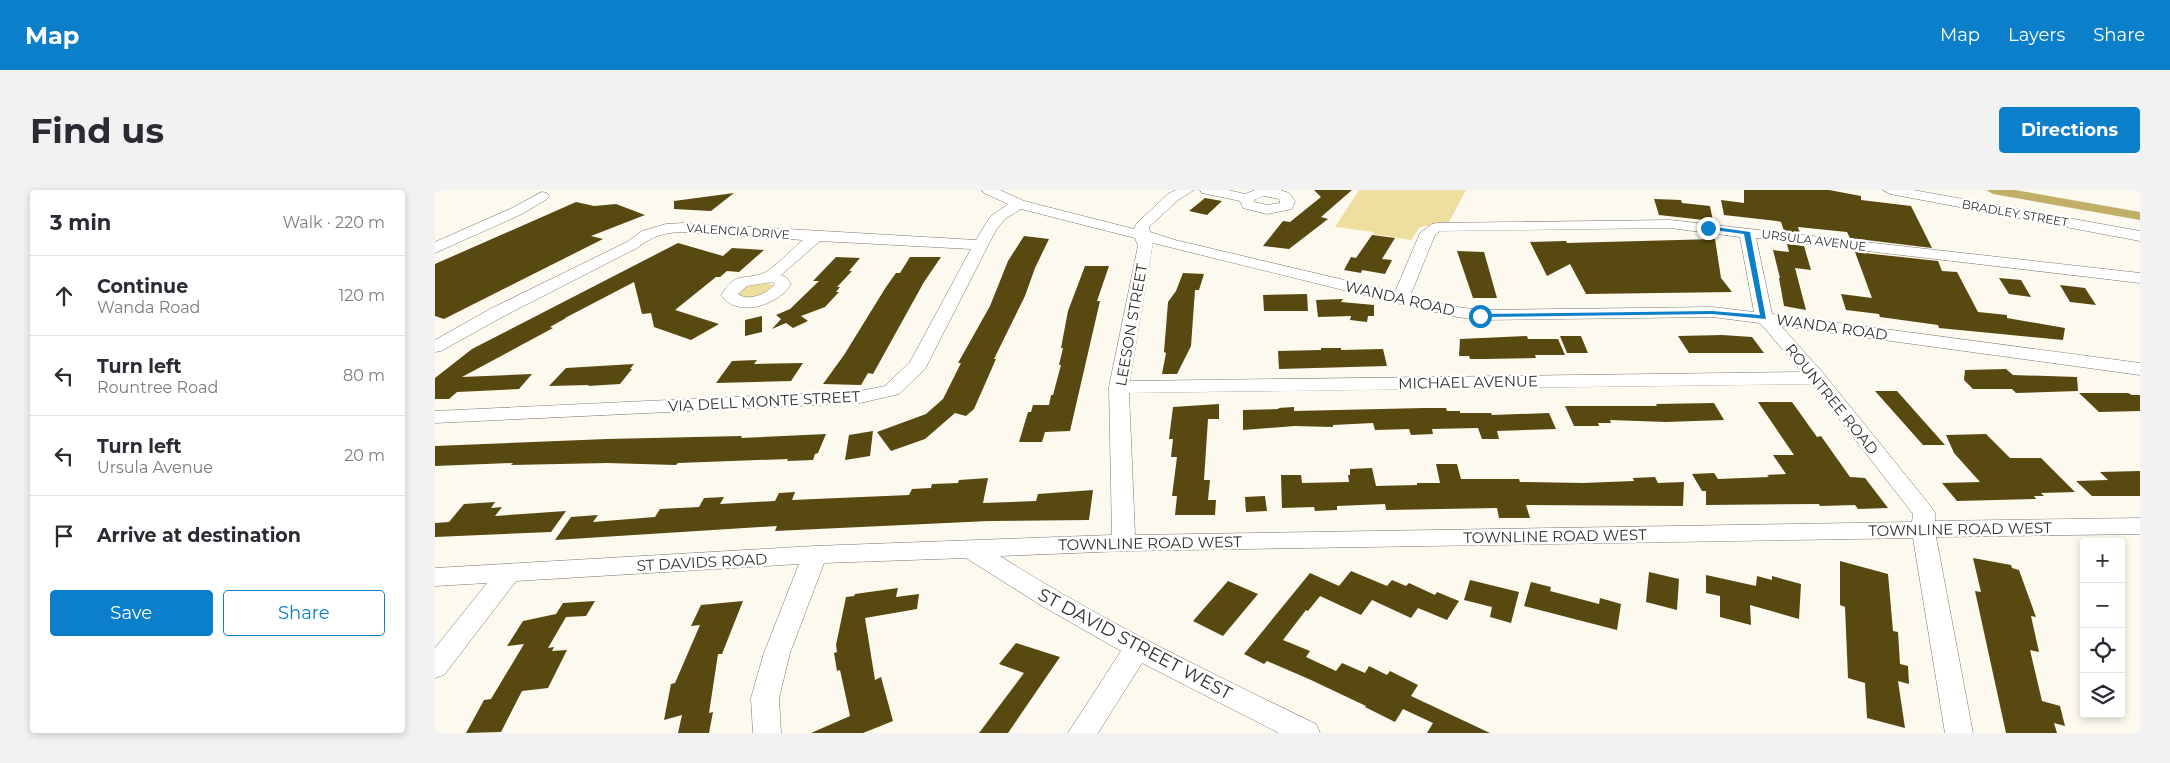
<!DOCTYPE html>
<meta charset="utf-8">
<style>
:root{--surface:#fff;--page:#f2f2f3;--text:#2b2b33;--muted:#7c7c81;--line:#e1e1e2;--accent:#0b7fc9}
body{margin:0;font-family:Montserrat,sans-serif;background:var(--page);color:var(--text)}
.controls{position:absolute;right:15px;bottom:15px;display:grid;overflow:hidden;border-radius:5px;box-shadow:0 2px 8px #0003}
.controls button{width:45px;height:45px;display:grid;place-items:center;padding:0;border:0;border-bottom:1px solid var(--line);background:var(--surface);color:var(--text);font:25px sans-serif}
.stop{position:absolute;width:15px;height:15px;margin:-11px;border:4px solid #0b7fc9;border-radius:50%;background:#fff}
.stop.end{background:#0b7fc9;border-color:#fff;box-shadow:0 1px 5px #0008}
.list{margin:0;padding:0;list-style:none}
h2{display:flex;justify-content:space-between;align-items:center;height:65px;margin:0;padding:0 20px;font-size:21px}
h2 small{font-size:16px;font-weight:400;color:var(--muted)}
.list li{display:grid;grid-template-columns:32px 1fr auto;gap:15px;align-items:center;box-sizing:border-box;height:80px;padding:0 20px;border-top:1px solid var(--line)}
.list b{display:block;font-size:19px;white-space:nowrap}
.list p{margin:0;font-size:16px;white-space:nowrap;color:var(--muted)}
.list em{font-size:16px;font-style:normal;color:var(--muted)}
.actions{display:flex;gap:10px;padding:15px 20px}
.actions a{flex:1;padding:11px 0;border:1px solid var(--accent);border-radius:5px;text-align:center;font-size:18px;color:var(--accent)}
.actions .main{background:var(--accent);color:#fff}
.icon{flex:none;width:28px;height:28px;fill:none;stroke:currentColor;stroke-width:2;stroke-linecap:round;stroke-linejoin:round}
.map{position:relative;flex:none;width:1705px;height:543px;overflow:hidden;border-radius:5px}
header{display:flex;align-items:center;gap:30px;box-sizing:border-box;height:70px;padding:0 25px;background:var(--accent);color:#fff}
header strong{font-size:24px}
nav{display:flex;gap:28px;margin-inline-start:auto;font-size:18px}
.intro{display:flex;align-items:center;justify-content:space-between;box-sizing:border-box;height:120px;padding:0 30px}
h1{margin:0;font-size:35px}
.button{padding:12px 22px;border-radius:5px;background:var(--accent);color:#fff;font-size:18px;font-weight:700}
main{display:flex;gap:30px;padding:0 30px}
aside{flex:1;background:var(--surface);border-radius:5px;box-shadow:0 2px 8px #0003}
.map>svg:first-child{display:block}
</style>
<header>
<strong>Map</strong>
<nav><a>Map</a><a>Layers</a><a>Share</a></nav>
</header>
<div class="intro"><h1>Find us</h1><a class="button">Directions</a></div>
<main>
<aside>
<h2>3 min<small>Walk · 220 m</small></h2>
<ul class="list">
<li><svg class="icon" aria-label="ahead" viewBox="0 0 24 24"><path d="M12 20V5M6 11l6-6 6 6"/></svg><div><b>Continue</b><p>Wanda Road</p></div><em>120 m</em></li>
<li><svg class="icon" aria-label="left" viewBox="0 0 24 24"><path d="M17 20v-9H6M10 6l-5 5 5 5"/></svg><div><b>Turn left</b><p>Rountree Road</p></div><em>80 m</em></li>
<li><svg class="icon" aria-label="left" viewBox="0 0 24 24"><path d="M17 20v-9H6M10 6l-5 5 5 5"/></svg><div><b>Turn left</b><p>Ursula Avenue</p></div><em>20 m</em></li>
<li><svg class="icon" aria-label="arrive" viewBox="0 0 24 24"><path d="M6 21V4h12l-3 4 3 4H6"/></svg><div><b>Arrive at destination</b></div></li>
</ul>
<div class="actions"><a class="main">Save</a><a>Share</a></div>
</aside>
<div class="map">
<svg width="1705" height="543" viewBox="0 0 1705 543">
<rect width="100%" height="100%" fill="#fcf9ef"/>
<g fill="#eedea0">
<path d="M924,0H1031L1014,32L985,37L976,50L938,44L939,42L900,37Z"/>
<path d="M328,91L338,95C335,107 314,110 304,106L302,102L312,95Z"/>
</g>
<g fill="none" stroke-linecap="round" stroke-linejoin="round">
<path fill="#c1af68" fill-rule="evenodd" d="M1551,0H1580L1705,22V30L1558,4Z"/>
</g>
<g fill="#574910">
<path d="M879,0H917L886,27L893,29L854,59L828,56L848,31L855,32L886,7Z"/>
<path d="M1309,0H1394L1426,6V10L1476,16L1497,58L1415,48L1412,42L1363,37L1365,43L1349,41L1346,32L1342,31L1289,25L1286,10L1309,13Z"/>
<path d="M299,3L276,21L239,19V11Z"/>
<path d="M770,8L787,11L772,25L754,21Z"/>
<path d="M1219,9L1246,10L1247,13L1275,16L1278,31L1224,25Z"/>
<path d="M141,12L159,16L181,14L210,25L156,46L168,49L9,129L0,126V74Z"/>
<path d="M937,45L960,48L947,69L957,70L950,84L927,80L926,83L909,80L916,67L921,68Z"/>
<path d="M589,46L614,49L600,78L590,106L559,169H561L539,219L531,226L520,223L490,249L456,261L442,242L491,224L508,209L526,173H523L555,116L573,71Z"/>
<path d="M1280,49L1286,88L1297,102L1151,104L1135,74L1112,86L1095,52L1131,51L1132,53Z"/>
<path d="M243,53L288,66L297,58L329,60L304,82L292,81L285,87H281L240,120L284,134L256,150L219,137L216,123L207,124L199,92L130,128H131L115,137L118,138L27,187L97,184L84,199L22,202L14,209H0V188L37,159Z"/>
<path d="M1352,54L1369,56L1376,80L1360,78L1371,120L1349,116L1344,88H1345L1338,60L1354,62Z"/>
<path d="M1022,61L1049,62L1062,108H1038Z"/>
<path d="M1420,62L1503,71L1507,81L1522,82L1543,122L1572,125V128L1630,138L1628,150L1504,138L1503,135L1445,127L1444,124L1411,120L1406,104L1437,108Z"/>
<path d="M401,67L425,68L414,81H417L402,97H405L401,102H404L390,117L366,126L373,131L358,138L351,133L337,139L346,129L341,125L355,119L384,91H378Z"/>
<path d="M475,67H506L489,92L438,184L433,183L426,195L388,194L409,165L451,97L461,83H465Z"/>
<path d="M650,76H674L662,111H665L635,241L610,242L607,252H584L593,222H596L598,215H614L616,205H618L626,175H624L628,158H626L633,121Z"/>
<path d="M748,83L769,84L764,100H760L756,156L742,184H727L731,163L729,162L733,112L741,101Z"/>
<path d="M1564,88L1586,90L1596,107L1574,104Z"/>
<path d="M1625,95L1650,98L1661,115L1635,112Z"/>
<path d="M872,104L873,121H829L828,105Z"/>
<path d="M908,109L906,112L939,115V126H933L932,132L915,130L916,126L883,127L881,110Z"/>
<path d="M327,126V142L310,146V130Z"/>
<path d="M1287,145L1317,147L1329,163H1254L1243,146Z"/>
<path d="M1092,146L1093,149H1123L1130,165H1100L1101,168L1049,169H1035L1034,166H1024L1025,149Z"/>
<path d="M1125,146H1146L1153,163H1132Z"/>
<path d="M886,158H906V160L948,159L952,176L844,179L843,161L886,160Z"/>
<path d="M322,170L319,174L368,173L356,191L281,193L297,171Z"/>
<path d="M199,174L195,179H197L185,194L153,196L154,195L114,196L131,178Z"/>
<path d="M1571,179L1578,185L1642,187L1643,201L1581,203L1577,199H1538L1529,190L1530,180Z"/>
<path d="M1440,201H1462L1510,255H1488Z"/>
<path d="M1644,203H1693L1697,205H1705V221L1664,222Z"/>
<path d="M1323,212H1357L1382,247L1386,246L1415,287L1430,288L1453,318L1423,319L1420,315L1385,316L1384,314L1271,315V301H1267L1257,284L1279,283L1283,289L1334,287L1332,285L1351,284L1338,265H1359Z"/>
<path d="M1279,213L1289,230L1231,232L1175,230L1176,233H1163L1164,236H1139L1130,216H1222L1221,214Z"/>
<path d="M784,214V229H773L769,290H775L773,310H781L780,325H740L742,306H737L742,267H736L738,249H734L738,217Z"/>
<path d="M859,217V221L990,218H1011L1012,221H1025V223H1056L1057,225L1114,223L1121,239L1062,241L1064,249H1047L1043,238L997,239L998,244L976,245L974,239L940,240L938,233L898,235V237L859,236L808,240V220L844,219L843,218Z"/>
<path d="M438,241L435,266L410,270L414,245Z"/>
<path d="M391,244L383,263L380,264L378,270L352,271L353,269L243,273L241,275L172,273L76,275L78,273L0,276V256L172,249L307,246L306,248Z"/>
<path d="M1551,244L1575,268H1606L1640,302L1606,303L1609,306H1599L1601,309L1522,311L1507,293L1545,292L1519,263L1511,245Z"/>
<path d="M1001,274H1022L1026,289H1084L1085,292L1148,293L1199,291L1198,288L1220,287L1223,293L1249,292L1248,316L1091,315L1095,328H1064L1062,318L951,320L950,314L902,316V320L880,321L879,317L847,318L846,285H866L867,293L914,292L913,285H915V279L937,278L941,296L982,295V293H1005Z"/>
<path d="M1705,281V306H1657L1641,291L1673,290L1665,282Z"/>
<path d="M553,288L548,313L601,311L603,304L658,300L654,330L554,331L340,341L342,336L120,350L136,327L163,325L158,332L220,327L225,319L264,317L269,308L289,307L285,314L340,311L344,303L360,302L357,310L474,305L477,299L496,298L497,294L523,293L524,290Z"/>
<path d="M830,306L832,321L811,322L810,307Z"/>
<path d="M60,312L56,318L67,317L60,326L131,321L116,342L0,347V333L14,332L29,314Z"/>
<path d="M1538,368L1576,375L1577,378L1584,380L1601,427L1596,426L1604,462L1595,460L1607,511L1625,516L1630,536L1619,533L1622,543H1571L1540,401L1546,402Z"/>
<path d="M1405,371L1453,384L1458,441L1463,442L1465,474L1473,476L1474,494L1463,491L1470,538L1432,528L1430,493L1413,488L1410,417L1405,415Z"/>
<path d="M916,381L952,396L957,390L971,396L974,393L1000,405L1002,402L1024,411L1012,430L983,418L976,428L937,410L926,425L885,406L873,421L871,420L848,450L875,461L871,467L901,481L907,473L930,483L934,476L952,485L955,481L983,495L976,506L1055,543H992L998,533L968,519L960,532L930,517L931,516L876,490L832,471L829,474L809,464L875,383L904,396Z"/>
<path d="M1214,382L1244,389L1242,420L1211,412Z"/>
<path d="M1271,385L1321,396L1322,386L1337,390V386L1366,394L1364,429L1315,415L1316,435L1285,427V406L1271,403Z"/>
<path d="M1035,390L1084,402L1076,433L1055,427L1057,417L1029,410Z"/>
<path d="M793,391L823,404L788,446L758,431Z"/>
<path d="M1096,392L1116,397L1115,401L1164,414L1165,408L1186,414L1182,440L1089,416Z"/>
<path d="M463,398L461,407L484,404L482,419L430,428L440,490L446,487L458,531L428,543H376L415,526L405,480L402,481L399,463L402,462L401,455L411,407L419,406L420,404Z"/>
<path d="M160,411L151,426L131,427L113,458L119,457L117,461L132,460L113,498L87,501L66,542L31,543L49,510L56,509L89,454L72,456L88,431L121,424L128,413Z"/>
<path d="M308,411L287,464H283L274,523L278,522L274,543H243L247,525L229,530L236,494L240,493L265,435L256,436L266,415Z"/>
<path d="M581,453L625,467L573,543H544L589,483L564,474Z"/>
</g>
<g fill="none" stroke-linecap="round" stroke-linejoin="round">
<g stroke="#7a786f" stroke-width="1">
<g id="minor">
<path d="M547,0H565L589,11L699,39L702,33L733,4L741,0H759L743,10L714,37L715,42L740,50L960,102L985,43L997,34L1002,33L1235,30L1705,83V93L1321,48L1337,124L1705,173V185L1346,136L1389,184L1497,318L1500,323V331L1705,328V344L1501,347L1538,543H1510L1478,348L689,361L565,366C665,430 774,482 881,534L885,543H844L707,473L663,543H633L686,461L607,416L531,368L389,373L355,463L344,508L346,543H318L316,508L329,463L364,374L81,391L9,485L0,488V458L52,393L0,396V378L380,356L677,345L674,197L703,56L700,48L586,19L570,29L561,40L490,179L464,204L425,213L0,233V221L425,201L450,196L475,172L536,59L385,51L346,85L352,88L356,94C344,115 302,129 286,105C302,81 306,91 329,83C338,79 359,57 368,50L249,42C231,42 217,46 202,58L69,126L6,161L0,162V150L57,118L192,52L207,41L231,34L249,33L541,50L555,27L573,14L549,3ZM1235,38L1305,47L1319,122L1277,117L1045,120L1022,117L975,106L1000,45L1005,41ZM718,53L965,114L1022,127L1045,130L1277,127L1325,133L1367,182L695,191ZM337,92L340,94C332,104 314,112 303,104L312,96ZM1377,194L1478,324L1477,332L700,345L694,203Z"/>
<path d="M765,0H793L810,4L820,0H845L854,3L860,11L857,19L832,24L808,18L805,11L767,3ZM829,6L844,9L845,13L832,15L819,12V10Z"/>
<path d="M1448,0H1478L1705,41V51L1455,4Z"/>
<path d="M107,2L112,3L114,6L112,9L87,24L0,63V52L77,18Z"/>
</g>
</g>
<use href="#minor" fill="#fff" fill-rule="evenodd"/>
</g>
<path fill="#0b7fc9" d="M1273,36L1315,42L1331,129L1277,124L1045,127L1041,126L1045,124L1277,121L1325,125L1309,44L1271,39Z"/>
<g text-anchor="middle" dominant-baseline="central" stroke-width="5" stroke-linejoin="round" paint-order="stroke">
<g font-size="12" fill="#32312d" stroke="#fff">
<text transform="translate(1580 23) rotate(10)">BRADLEY STREET</text>
<text transform="translate(303 41) rotate(4)">VALENCIA DRIVE</text>
<text transform="translate(1379 50) rotate(7)">URSULA AVENUE</text>
</g>
<g font-size="15" fill="#32312d" stroke="#fff">
<text transform="translate(965 108) rotate(13)">WANDA ROAD</text>
<text transform="translate(696 135) rotate(-80)">LEESON STREET</text>
<text transform="translate(1397 137) rotate(8)">WANDA ROAD</text>
<text transform="translate(1033 192) rotate(-1)">MICHAEL AVENUE</text>
<text transform="translate(1397 209) rotate(51)">ROUNTREE ROAD</text>
<text transform="translate(329 211) rotate(-3)">VIA DELL MONTE STREET</text>
<text transform="translate(1525 339) rotate(-1)">TOWNLINE ROAD WEST</text>
<text transform="translate(1120 346) rotate(-1)">TOWNLINE ROAD WEST</text>
<text transform="translate(715 353) rotate(-1)">TOWNLINE ROAD WEST</text>
<text transform="translate(267 372) rotate(-3)">ST DAVIDS ROAD</text>
</g>
<g font-size="18" fill="#32312d" stroke="#fff">
<text transform="translate(700 454) rotate(28)">ST DAVID STREET WEST</text>
</g>
</g>
</svg>
<div class="controls">
<button>+</button>
<button>−</button>
<button><svg class="icon" aria-label="locate" viewBox="0 0 24 24"><circle cx="12" cy="12" r="6"/><path d="M12 2v4M12 18v4M2 12h4M18 12h4"/></svg></button>
<button><svg class="icon" aria-label="layers" viewBox="0 0 24 24"><path d="M12 4l9 5-9 5-9-5zM3 14l9 5 9-5"/></svg></button>
</div>
<div class="stop" style="left:1045px;top:126px"></div>
<div class="stop end" style="left:1273px;top:38px"></div>
</div>
</main>
